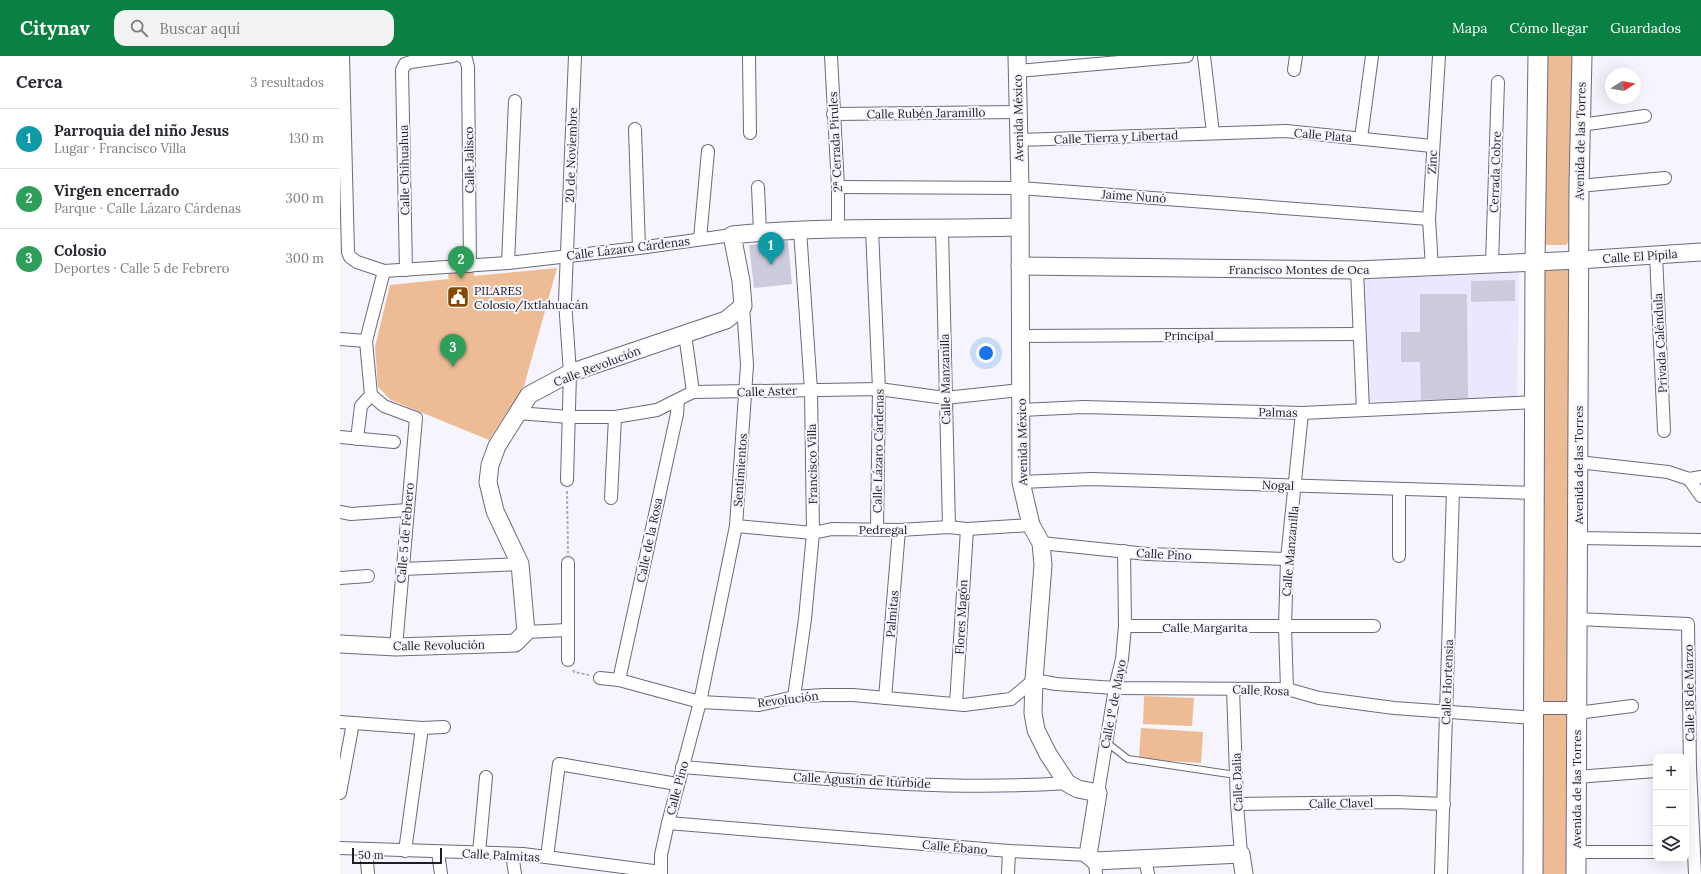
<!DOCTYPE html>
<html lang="es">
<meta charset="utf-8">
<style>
:root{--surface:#fff;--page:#f2f2f3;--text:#2b2b33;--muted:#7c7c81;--line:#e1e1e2;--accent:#0b8043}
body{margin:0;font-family:Lora,serif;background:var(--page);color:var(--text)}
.controls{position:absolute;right:12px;bottom:12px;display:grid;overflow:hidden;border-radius:8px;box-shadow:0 4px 16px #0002}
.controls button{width:36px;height:36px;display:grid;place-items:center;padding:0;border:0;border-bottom:1px solid var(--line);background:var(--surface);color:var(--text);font:20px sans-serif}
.compass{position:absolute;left:1265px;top:12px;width:36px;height:36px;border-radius:50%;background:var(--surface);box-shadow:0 4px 16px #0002;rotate:79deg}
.scale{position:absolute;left:12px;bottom:10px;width:90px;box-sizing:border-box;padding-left:4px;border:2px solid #1e1e25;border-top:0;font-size:11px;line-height:14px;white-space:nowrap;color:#1e1e25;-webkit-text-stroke:3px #f6f5fd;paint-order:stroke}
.you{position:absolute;left:646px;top:297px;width:14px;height:14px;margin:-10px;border:3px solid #fff;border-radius:50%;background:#1a73e8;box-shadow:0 0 0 6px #1a73e833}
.badge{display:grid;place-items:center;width:26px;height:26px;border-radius:50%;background:var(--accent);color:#fff;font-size:13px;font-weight:700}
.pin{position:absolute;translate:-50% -33px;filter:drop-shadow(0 1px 2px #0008)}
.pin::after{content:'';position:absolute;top:21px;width:14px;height:12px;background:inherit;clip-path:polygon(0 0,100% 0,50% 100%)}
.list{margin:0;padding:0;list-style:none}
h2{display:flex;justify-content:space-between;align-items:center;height:52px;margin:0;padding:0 16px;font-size:17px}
h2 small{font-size:13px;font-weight:400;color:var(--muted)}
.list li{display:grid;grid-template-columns:26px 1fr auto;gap:12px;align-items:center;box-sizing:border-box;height:60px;padding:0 16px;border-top:1px solid var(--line)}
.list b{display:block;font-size:15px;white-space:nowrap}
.list p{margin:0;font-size:13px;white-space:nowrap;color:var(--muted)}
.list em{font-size:13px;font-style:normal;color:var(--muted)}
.icon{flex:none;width:22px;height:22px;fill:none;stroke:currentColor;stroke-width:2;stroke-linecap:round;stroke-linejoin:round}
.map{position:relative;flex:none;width:1361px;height:818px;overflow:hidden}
header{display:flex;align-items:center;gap:24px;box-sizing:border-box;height:56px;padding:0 20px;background:var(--accent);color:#fff}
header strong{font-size:19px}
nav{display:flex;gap:22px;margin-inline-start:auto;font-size:14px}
.search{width:280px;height:36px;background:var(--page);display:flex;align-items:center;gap:10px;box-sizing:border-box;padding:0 14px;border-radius:12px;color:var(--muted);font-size:15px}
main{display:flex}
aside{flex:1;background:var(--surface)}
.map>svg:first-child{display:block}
</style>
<header>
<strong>Citynav</strong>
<div class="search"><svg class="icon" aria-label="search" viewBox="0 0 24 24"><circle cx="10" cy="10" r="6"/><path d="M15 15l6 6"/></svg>Buscar aquí</div>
<nav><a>Mapa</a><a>Cómo llegar</a><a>Guardados</a></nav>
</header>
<main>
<aside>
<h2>Cerca<small>3 resultados</small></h2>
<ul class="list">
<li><span class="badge" style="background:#0f9aa8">1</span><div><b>Parroquia del niño Jesus</b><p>Lugar · Francisco Villa</p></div><em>130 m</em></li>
<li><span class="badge" style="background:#2e9e5b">2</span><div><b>Virgen encerrado</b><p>Parque · Calle Lázaro Cárdenas</p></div><em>300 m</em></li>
<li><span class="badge" style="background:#2e9e5b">3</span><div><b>Colosio</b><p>Deportes · Calle 5 de Febrero</p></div><em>300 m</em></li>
</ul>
</aside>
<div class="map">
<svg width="1361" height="818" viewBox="0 0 1361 818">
<rect width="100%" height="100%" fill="#f6f5fd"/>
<path fill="#eae8fe" d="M1179,212L1177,344L1026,345L1021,219Z"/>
<g fill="#edbc95">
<path d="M1202,0H1233L1231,183L1226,189H1201Z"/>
<path d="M134,211V220L217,212L184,330L149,384L51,344L38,331L35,291L50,229L109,223L107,213Z"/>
<path d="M1228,211L1232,215L1226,818H1196L1200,217L1205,212Z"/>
<path d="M804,640L854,642L852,670L803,668Z"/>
<path d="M801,672L863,676L861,707L799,703Z"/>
</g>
<g fill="#cccbde">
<path d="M448,185L452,228L414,232L409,189Z"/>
<path d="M1175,224V245L1131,246V225Z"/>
<path d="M1080,238H1127L1128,342L1081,344L1080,306H1061V276H1080Z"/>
</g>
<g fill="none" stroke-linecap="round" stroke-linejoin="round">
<g stroke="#6b6a7a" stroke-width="8">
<path id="lane" d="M766,686L788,703L896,719"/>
</g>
<g stroke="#6b6a7a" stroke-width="14">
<g id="street">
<path d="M3,0L8,196L10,201L17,206L44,215L168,207L299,192L392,179"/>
<path d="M121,0L126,3L128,11L130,210"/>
<path d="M409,0L410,77"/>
<path d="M491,0L498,131V172"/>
<path d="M864,0L873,77"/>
<path d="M954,14L956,0"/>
<path d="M678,15L847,0"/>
<path d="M493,58L679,56"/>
<path d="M1241,69L1305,60"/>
<path d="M295,73L299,192"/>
<path d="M1021,82L1032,0"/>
<path d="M679,84L946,75L1092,90"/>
<path d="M1239,130L1325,122"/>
<path d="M418,131L420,176"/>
<path d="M498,131L680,132L1089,163"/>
<path d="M532,174L539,333L537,472"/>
<path d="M602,174L609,471"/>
<path d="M360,183L368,95"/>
<path d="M1316,199L1324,375"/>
<path d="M168,207L175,45"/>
<path d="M1152,207L1158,26"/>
<path d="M1092,212L1089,163L1099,0"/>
<path d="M66,214L62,14L65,8L71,6L113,0"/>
<path d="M1017,214L1023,354"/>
<path d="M345,278L353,336"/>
<path d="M680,280L1018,278"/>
<path d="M0,283L26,285"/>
<path d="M31,339L44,350L76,362L56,591"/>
<path d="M681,354L744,351L962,357L1195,346"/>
<path d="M177,357L229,361H275L317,354L353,336L539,333L605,342L681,334"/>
<path d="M0,381L54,386"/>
<path d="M17,383L21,350L31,339L26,285L44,215"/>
<path d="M1238,406L1328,416L1349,423L1361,421"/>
<path d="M1349,423L1361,440"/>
<path d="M227,424L230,317L225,245L235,0"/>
<path d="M681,426L751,423L1195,437"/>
<path d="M1059,433V500"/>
<path d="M271,442L275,361"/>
<path d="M0,456L11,458L67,454"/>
<path d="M396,470L473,477L492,473L559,474L609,471L627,473L691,469"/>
<path d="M1237,482L1361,484"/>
<path d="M701,487L807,498L947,503"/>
<path d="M228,507V604"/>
<path d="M62,513L180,508"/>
<path d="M0,522L28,520"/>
<path d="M1237,563L1348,568L1350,712L1355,818"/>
<path d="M785,570H1034"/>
<path d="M186,576L227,574"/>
<path d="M260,622L279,624L360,646L419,649L454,641L483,639H513L624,649L671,643L694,624L716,628L775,632L947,633L979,642L1054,652L1195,662"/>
<path d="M279,624L337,358L338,344"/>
<path d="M893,633L897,748L901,798"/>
<path d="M947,633L945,571L947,503L962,357"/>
<path d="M454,641L465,563L473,477L471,334L460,174"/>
<path d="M545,642L559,474"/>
<path d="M616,648L627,473"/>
<path d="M1195,652H1237"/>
<path d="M1237,657L1292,650"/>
<path d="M0,666L82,672L104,671"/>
<path d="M342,711C470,721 598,736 727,727"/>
<path d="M1236,721L1316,715"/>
<path d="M0,737L13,667"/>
<path d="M758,737L775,632L782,603L785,570L784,495"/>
<path d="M897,748L1056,746L1104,748"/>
<path d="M328,767L669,795L748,799"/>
<path d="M0,792L183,798L321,816"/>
<path d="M26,793L28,818"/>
<path d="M65,795L82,672"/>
<path d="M98,796L101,818"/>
<path d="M1236,796H1316"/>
<path d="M139,797L146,721"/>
<path d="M172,798L175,818"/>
<path d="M207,801L219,708L337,728"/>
<path d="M805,802L808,818"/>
<path d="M755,805L756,818"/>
<path d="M321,818V799L328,767L360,646L396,470L407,309L403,250"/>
<path d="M668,818L669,795"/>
<path d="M1101,818L1113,435"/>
</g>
</g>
<g stroke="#6b6a7a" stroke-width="19">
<g id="secondary">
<path d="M677,0L680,132L681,426L691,469L701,487L703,509L694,624L693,657L696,674L708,698L727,727L738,733L758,737L748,799L755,805L901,798L904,818"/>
<path d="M680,210L1017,214L1239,204L1361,196"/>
<path d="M0,588L56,591L175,587L186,576L180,508L155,455L148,426L150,409L157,390L189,339L230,317L386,264L403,250L401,225L392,179C487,169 583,174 680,171"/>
</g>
</g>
<g stroke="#6b6a7a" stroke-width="21">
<g id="primary">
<path d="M1193,818L1195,206L1198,0"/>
<path d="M1236,818L1239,130L1242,0"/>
</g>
</g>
<g stroke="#adacb4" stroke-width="2" stroke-dasharray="3 2" stroke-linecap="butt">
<path d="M227,435L228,497"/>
<path d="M233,614L234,616L249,619"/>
</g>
<use href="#lane" stroke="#fff" stroke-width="6"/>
<use href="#street" stroke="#fff" stroke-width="12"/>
<use href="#secondary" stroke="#fff" stroke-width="17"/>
<use href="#primary" stroke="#fff" stroke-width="19"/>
</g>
<defs>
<g id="civic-square" transform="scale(1.15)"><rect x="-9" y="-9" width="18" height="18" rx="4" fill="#854903" stroke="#f6f5fd"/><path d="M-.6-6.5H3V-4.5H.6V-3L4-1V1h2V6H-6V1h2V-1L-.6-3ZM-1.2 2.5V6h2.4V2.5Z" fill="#fff"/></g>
</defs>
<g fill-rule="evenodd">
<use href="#civic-square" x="118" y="241"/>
</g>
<g text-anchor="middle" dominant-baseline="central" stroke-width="4" stroke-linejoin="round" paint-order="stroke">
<g font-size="12" fill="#1e1e25" stroke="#f6f5fd">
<text transform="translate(586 57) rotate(-1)">Calle Rubén Jaramillo</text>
<text transform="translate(678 62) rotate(-91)">Avenida México</text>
<text transform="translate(983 79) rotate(5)">Calle Plata</text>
<text transform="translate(776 81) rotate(-2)">Calle Tierra y Libertad</text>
<text transform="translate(1240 85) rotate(-89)">Avenida de las Torres</text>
<text transform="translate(495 86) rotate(-93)">2ª Cerrada Pirules</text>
<text transform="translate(231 99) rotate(-88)">20 de Noviembre</text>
<text transform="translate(129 104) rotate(-91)">Calle Jalisco</text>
<text transform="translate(1092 106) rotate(-88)">Zinc</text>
<text transform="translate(64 114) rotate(-91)">Calle Chihuahua</text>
<text transform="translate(1155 116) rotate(-88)">Cerrada Cobre</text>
<text transform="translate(794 140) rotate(4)">Jaime Nunó</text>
<text transform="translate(288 192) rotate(-7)">Calle Lázaro Cárdenas</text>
<text transform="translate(1300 200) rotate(-4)">Calle El Pípila</text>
<text x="959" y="213">Francisco Montes de Oca</text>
<text x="849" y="279">Principal</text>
<text transform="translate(1320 287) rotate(-93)">Privada Caléndula</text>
<text transform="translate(257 310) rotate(-21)">Calle Revolución</text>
<text transform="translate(605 323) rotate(-91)">Calle Manzanilla</text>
<text transform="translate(427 335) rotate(-2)">Calle Aster</text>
<text transform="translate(938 356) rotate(1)">Palmas</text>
<text transform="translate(682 386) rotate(-91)">Avenida México</text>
<text transform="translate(538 395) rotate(-89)">Calle Lázaro Cárdenas</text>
<text transform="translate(472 408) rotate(-91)">Francisco Villa</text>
<text transform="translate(1238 409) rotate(-90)">Avenida de las Torres</text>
<text transform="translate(400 414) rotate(-86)">Sentimientos</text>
<text transform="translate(938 429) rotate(2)">Nogal</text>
<text x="543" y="473">Pedregal</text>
<text transform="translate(65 477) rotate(-85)">Calle 5 de Febrero</text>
<text transform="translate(309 484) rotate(-78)">Calle de la Rosa</text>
<text transform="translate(950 495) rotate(-85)">Calle Manzanilla</text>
<text transform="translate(824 498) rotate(3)">Calle Pino</text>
<text transform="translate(552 558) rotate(-85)">Palmitas</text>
<text transform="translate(621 561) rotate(-87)">Flores Magón</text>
<text x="865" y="571">Calle Margarita</text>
<text transform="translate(99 589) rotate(-1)">Calle Revolución</text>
<text transform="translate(1107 626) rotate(-88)">Calle Hortensia</text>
<text transform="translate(921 634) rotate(2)">Calle Rosa</text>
<text transform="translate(1349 637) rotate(-91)">Calle 18 de Marzo</text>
<text transform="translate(448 643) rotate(-7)">Revolución</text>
<text transform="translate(773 648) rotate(-79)">Calle 1º de Mayo</text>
<text transform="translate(522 724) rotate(3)">Calle Agustín de Itúrbide</text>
<text transform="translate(897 726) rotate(-92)">Calle Dalia</text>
<text transform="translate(337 732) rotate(-75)">Calle Pino</text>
<text transform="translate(1236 733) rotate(-90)">Avenida de las Torres</text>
<text transform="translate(1001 747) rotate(-1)">Calle Clavel</text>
<text transform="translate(615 791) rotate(5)">Calle Ébano</text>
<text transform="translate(161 799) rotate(3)">Calle Palmitas</text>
</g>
<g font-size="12" fill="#1e1e25" stroke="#f6f5fd" text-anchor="start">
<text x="134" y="234">PILARES<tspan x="134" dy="14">Colosio/Ixtlahuacán</tspan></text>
</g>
</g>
</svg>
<div class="controls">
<button>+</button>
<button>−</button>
<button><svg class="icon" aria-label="layers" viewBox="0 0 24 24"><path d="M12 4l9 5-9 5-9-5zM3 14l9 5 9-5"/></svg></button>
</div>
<svg class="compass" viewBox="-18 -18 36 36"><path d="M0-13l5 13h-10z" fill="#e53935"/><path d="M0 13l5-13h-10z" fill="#7c7c81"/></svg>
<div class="scale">50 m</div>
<div class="you"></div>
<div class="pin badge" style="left:431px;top:209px;background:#0f9aa8">1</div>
<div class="pin badge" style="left:121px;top:223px;background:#2e9e5b">2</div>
<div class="pin badge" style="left:113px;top:311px;background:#2e9e5b">3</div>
</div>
</main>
